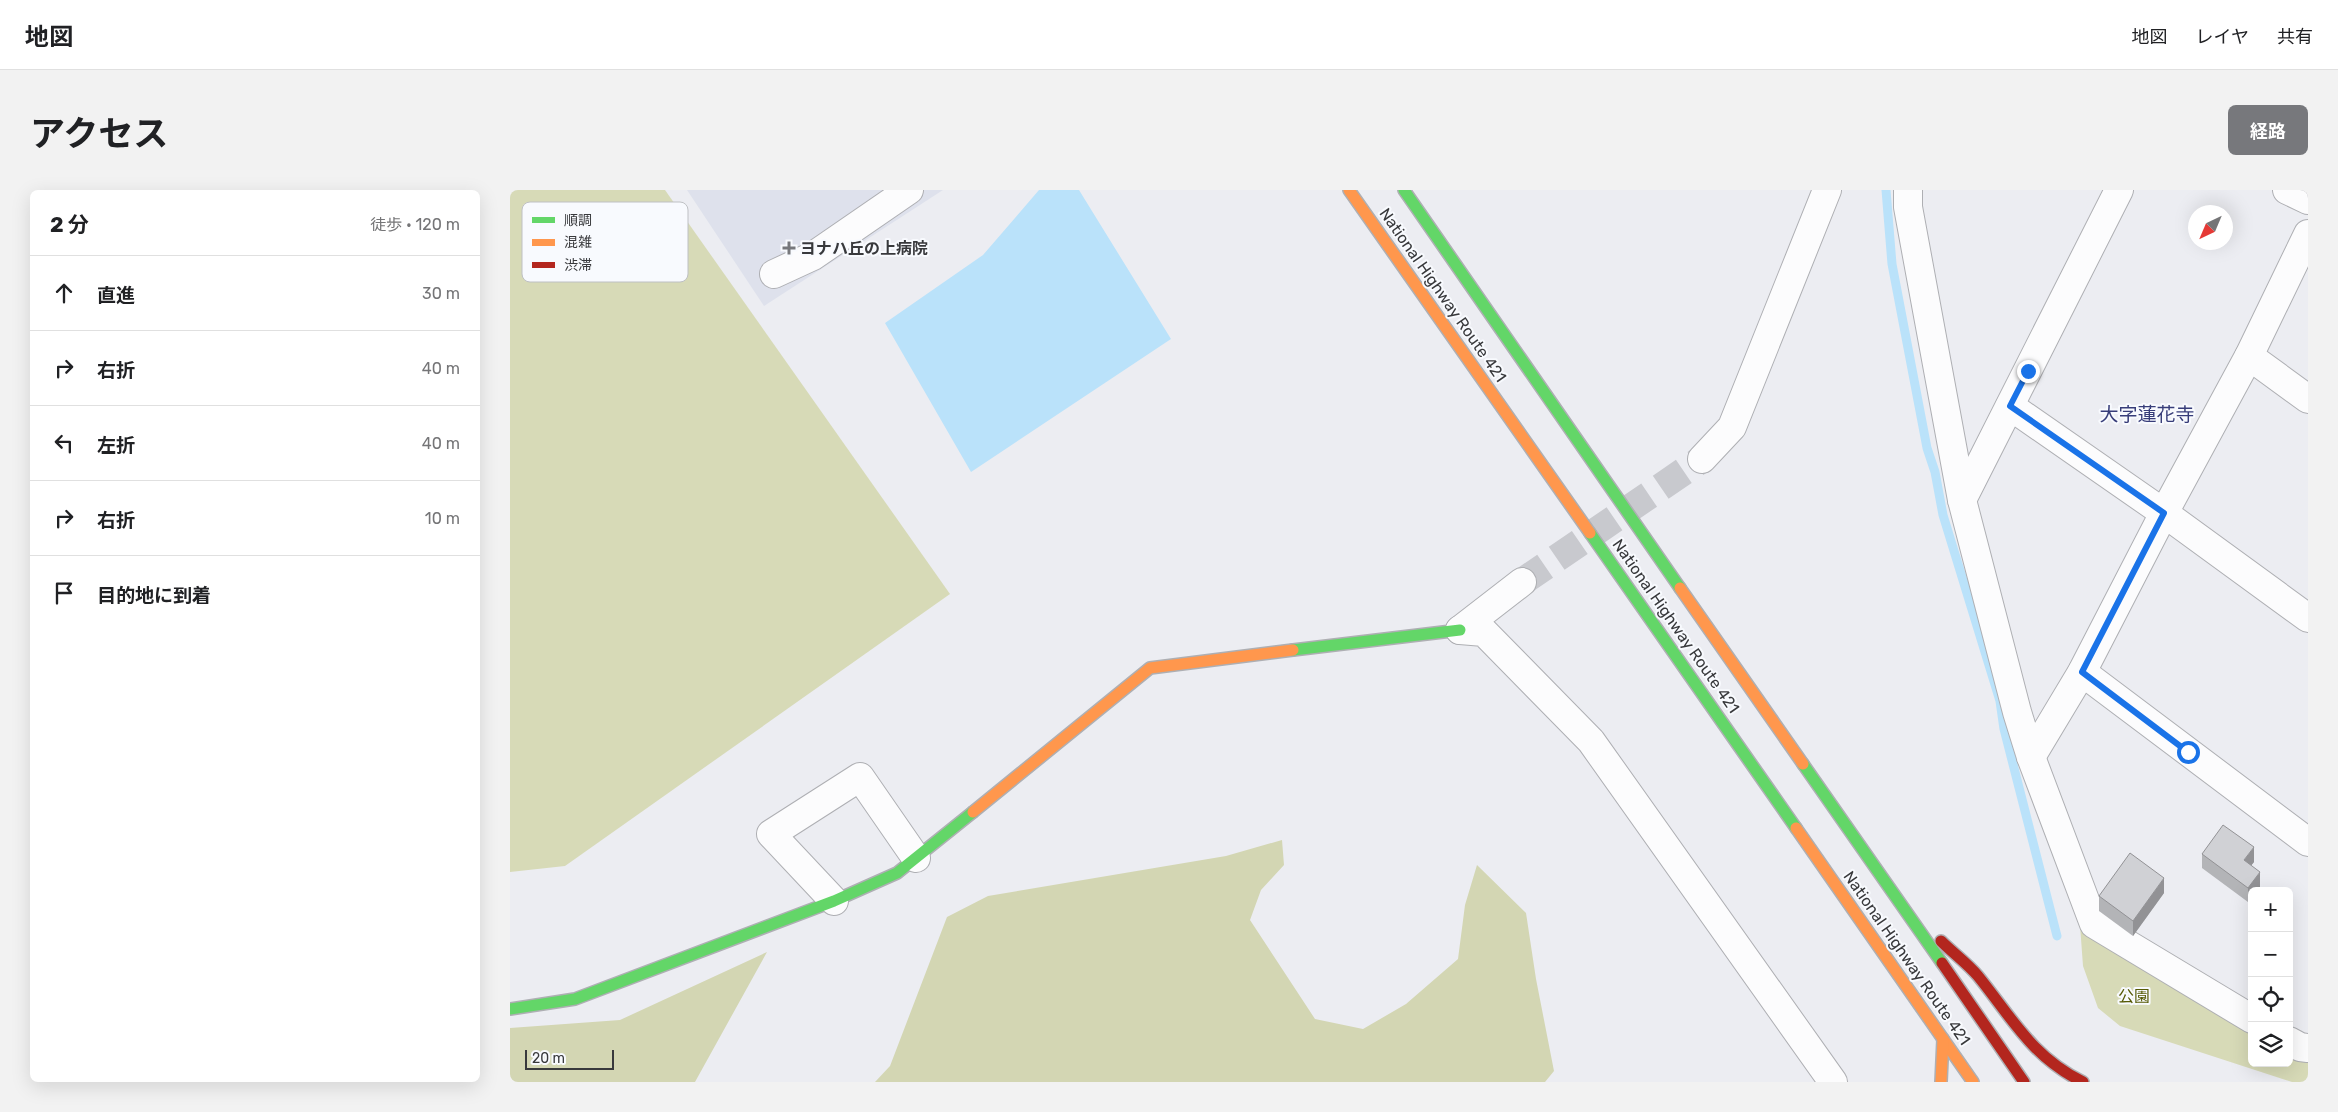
<!DOCTYPE html>
<html lang="ja">
<meta charset="utf-8">
<style>
:root{--surface:#fff;--page:#f2f2f2;--text:#202124;--muted:#757577;--line:#e0e0e0;--accent:#77787c}
body{margin:0;font-family:Rubik,"Noto Sans JP",sans-serif;background:var(--page);color:var(--text)}
.controls{position:absolute;right:15px;bottom:15px;display:grid;overflow:hidden;border-radius:8px;box-shadow:0 5px 20px #0002}
.controls button{width:45px;height:45px;display:grid;place-items:center;padding:0;border:0;border-bottom:1px solid var(--line);background:var(--surface);color:var(--text);font:25px sans-serif}
.compass{position:absolute;left:1678px;top:15px;width:45px;height:45px;border-radius:50%;background:var(--surface);box-shadow:0 5px 20px #0002;rotate:224deg}
.scale{position:absolute;left:15px;bottom:12px;width:89px;box-sizing:border-box;padding-left:5px;border:2px solid #38393c;border-top:0;font-size:14px;line-height:18px;white-space:nowrap;color:#38393c;-webkit-text-stroke:4px #f8fafe;paint-order:stroke}
.stop{position:absolute;width:15px;height:15px;margin:-11px;border:4px solid #1a73e8;border-radius:50%;background:#fff}
.stop.end{background:#1a73e8;border-color:#fff;box-shadow:0 1px 5px #0008}
.list{margin:0;padding:0;list-style:none}
h2{display:flex;justify-content:space-between;align-items:center;height:65px;margin:0;padding:0 20px;font-size:21px}
h2 small{font-size:16px;font-weight:400;color:var(--muted)}
.list li{display:grid;grid-template-columns:32px 1fr auto;gap:15px;align-items:center;box-sizing:border-box;height:75px;padding:0 20px;border-top:1px solid var(--line)}
.list b{display:block;font-size:19px;white-space:nowrap}
.list em{font-size:16px;font-style:normal;color:var(--muted)}
.icon{flex:none;width:28px;height:28px;fill:none;stroke:currentColor;stroke-width:2;stroke-linecap:round;stroke-linejoin:round}
.map{position:relative;flex:none;width:1798px;height:892px;overflow:hidden;border-radius:8px}
header{display:flex;align-items:center;gap:30px;box-sizing:border-box;height:70px;padding:0 25px;background:var(--surface);border-bottom:1px solid var(--line)}
header strong{font-size:24px}
nav{display:flex;gap:28px;margin-inline-start:auto;font-size:18px}
.intro{display:flex;align-items:center;justify-content:space-between;box-sizing:border-box;height:120px;padding:0 30px}
h1{margin:0;font-size:35px}
.button{padding:12px 22px;border-radius:8px;background:var(--accent);color:#fff;font-size:18px;font-weight:700}
main{display:flex;gap:30px;padding:0 30px}
aside{flex:1;background:var(--surface);border-radius:8px;box-shadow:0 5px 20px #0002}
.map>svg:first-child{display:block}
</style>
<header>
<strong>地図</strong>
<nav><a>地図</a><a>レイヤ</a><a>共有</a></nav>
</header>
<div class="intro"><h1>アクセス</h1><a class="button">経路</a></div>
<main>
<aside>
<h2>2 分<small>徒歩 · 120 m</small></h2>
<ul class="list">
<li><svg class="icon" aria-label="ahead" viewBox="0 0 24 24"><path d="M12 20V5M6 11l6-6 6 6"/></svg><div><b>直進</b></div><em>30 m</em></li>
<li><svg class="icon" aria-label="right" viewBox="0 0 24 24"><path d="M7 20v-9h11M14 6l5 5-5 5"/></svg><div><b>右折</b></div><em>40 m</em></li>
<li><svg class="icon" aria-label="left" viewBox="0 0 24 24"><path d="M17 20v-9H6M10 6l-5 5 5 5"/></svg><div><b>左折</b></div><em>40 m</em></li>
<li><svg class="icon" aria-label="right" viewBox="0 0 24 24"><path d="M7 20v-9h11M14 6l5 5-5 5"/></svg><div><b>右折</b></div><em>10 m</em></li>
<li><svg class="icon" aria-label="arrive" viewBox="0 0 24 24"><path d="M6 21V4h12l-3 4 3 4H6"/></svg><div><b>目的地に到着</b></div></li>
</ul>
</aside>
<div class="map">
<svg width="1798" height="892" viewBox="0 0 1798 892">
<rect width="100%" height="100%" fill="#ecedf2"/>
<path fill="#dee1ec" d="M177,0H433L254,116Z"/>
<g fill="#d7dab7">
<path d="M0,0H155L440,404L55,676L0,682Z"/>
<path d="M1570,735L1742,837V873H1779V860L1798,871V892H1782L1610,836L1588,818L1573,776Z"/>
</g>
<g fill="#d3d6b3">
<path d="M772,650L774,675L751,700L740,730L805,829L853,839L896,814L948,769L955,715L967,675L1016,723L1026,789L1044,881L1035,892H365L380,876L437,727L478,706L716,666Z"/>
<path d="M257,762L185,892H0V838L110,830Z"/>
</g>
<path fill="#bae2fa" d="M529,0H569L661,149L461,282L375,133L473,65Z"/>
<g fill="none" stroke-linecap="round" stroke-linejoin="round">
<path stroke="#bae2fa" stroke-width="9" d="M1376,0L1382,74L1417,258L1425,282L1433,325L1490,511L1494,539L1547,746"/>
<path stroke="#c8c9ce" stroke-width="28" stroke-dasharray="28 14" stroke-linecap="butt" d="M1012,392L1192,269"/>
<g stroke="#aeafb3" stroke-width="30">
<g id="street">
<path d="M1398,0V17L1452,310L1507,522L1521,567L1584,734L1742,829"/>
<path d="M1777,0L1798,10"/>
<path d="M264,84L303,66L399,0"/>
<path d="M1739,166L1798,209"/>
<path d="M1500,216L1654,323L1798,428"/>
<path d="M1192,269L1222,237L1317,0"/>
<path d="M1452,310L1609,0"/>
<path d="M950,440L974,442L1081,551L1323,892"/>
<path d="M950,440L1012,392"/>
<path d="M1572,482L1798,652"/>
<path d="M1521,567L1572,482L1654,323L1739,166L1798,44"/>
<path d="M324,711L261,644L350,587L406,668"/>
<path d="M1779,851L1790,857L1798,858"/>
</g>
</g>
<g stroke="#aeafb3" stroke-width="14">
<g id="fast">
<path d="M894,0L1170,398"/>
<path d="M1080,343L1286,638"/>
<path d="M783,460L950,440"/>
<path d="M1293,574L1432,773"/>
<path d="M0,819L65,809L324,711L387,683L463,622"/>
</g>
</g>
<g stroke="#aeafb3" stroke-width="14">
<g id="slow">
<path d="M839,0L1080,343"/>
<path d="M1170,398L1293,574"/>
<path d="M463,622L640,478L783,460"/>
<path d="M1286,638L1463,892"/>
<path d="M1431,892L1433,849"/>
</g>
</g>
<g stroke="#aeafb3" stroke-width="14">
<g id="jam">
<path d="M1431,751C1443,763 1457,773 1468,786C1502,828 1522,867 1573,892"/>
<path d="M1432,773L1514,892"/>
</g>
</g>
<use href="#street" stroke="#fcfcfd" stroke-width="28"/>
<use href="#fast" stroke="#63d668" stroke-width="11"/>
<use href="#slow" stroke="#ff974d" stroke-width="11"/>
<use href="#jam" stroke="#b3261e" stroke-width="11"/>
</g>
<g fill="#b3b4b7">
<path d="M1692,664L1744,672L1741,675L1750,697L1742,701V708L1738,712L1692,678Z"/>
<path d="M1654,703L1623,746L1589,721V706Z"/>
</g>
<g fill="#929295">
<path d="M1744,657V672L1734,685V670Z"/>
<path d="M1750,682V697L1747,701H1742V708L1738,712V698Z"/>
<path d="M1654,688V703L1623,746V731Z"/>
</g>
<g fill="#d0d1d5" stroke="#929295">
<path d="M1713,635L1744,657L1734,670L1750,682L1738,698L1692,664Z"/>
<path d="M1620,663L1654,688L1623,731L1589,706Z"/>
</g>
<g fill="none" stroke-linecap="round" stroke-linejoin="round">
<path stroke="#1a73e8" stroke-width="6" d="M1518,181L1500,216L1654,323L1572,482L1678,562"/>
</g>
<path fill="#77787c" stroke="#f8fafe" stroke-width="2" d="M276.5 50.5h5v5h5v5h-5v5h-5v-5h-5v-5h5z"/>
<g text-anchor="middle" dominant-baseline="central" stroke-width="4" stroke-linejoin="round" paint-order="stroke">
<g font-size="16" font-weight="bold" fill="#38393c" stroke="#f8fafe" text-anchor="start">
<text x="290" y="58">ヨナハ丘の上病院</text>
</g>
<g font-size="16" fill="#38393c" stroke="#f8fafe">
<text transform="translate(933 105) rotate(55)">National Highway Route 421</text>
<text transform="translate(1166 436) rotate(55)">National Highway Route 421</text>
<text transform="translate(1397 768) rotate(55)">National Highway Route 421</text>
</g>
<g font-size="16" fill="#565a05" stroke="#f8fafe">
<text x="1624" y="806">公園</text>
</g>
<g font-size="19" fill="#373d79" stroke="#f8fafe">
<text x="1637" y="224">大字蓮花寺</text>
</g>
</g>
<rect x="12" y="12" width="166" height="80" rx="8" fill="#f8fafe" stroke="#bec0c4" stroke-width="1"/>
<rect x="22" y="27" width="23" height="6" fill="#63d668"/>
<rect x="22" y="49" width="23" height="7" fill="#ff974d"/>
<rect x="22" y="72" width="23" height="6" fill="#b3261e"/>
<g font-size="14" fill="#38393c">
<text x="54" y="35">順調</text>
<text x="54" y="57">混雑</text>
<text x="54" y="80">渋滞</text>
</g>
</svg>
<div class="controls">
<button>+</button>
<button>−</button>
<button><svg class="icon" aria-label="locate" viewBox="0 0 24 24"><circle cx="12" cy="12" r="6"/><path d="M12 2v4M12 18v4M2 12h4M18 12h4"/></svg></button>
<button><svg class="icon" aria-label="layers" viewBox="0 0 24 24"><path d="M12 4l9 5-9 5-9-5zM3 14l9 5 9-5"/></svg></button>
</div>
<svg class="compass" viewBox="-18 -18 36 36"><path d="M0-13l5 13h-10z" fill="#e53935"/><path d="M0 13l5-13h-10z" fill="#757577"/></svg>
<div class="scale">20 m</div>
<div class="stop" style="left:1678px;top:562px"></div>
<div class="stop end" style="left:1518px;top:181px"></div>
</div>
</main>
